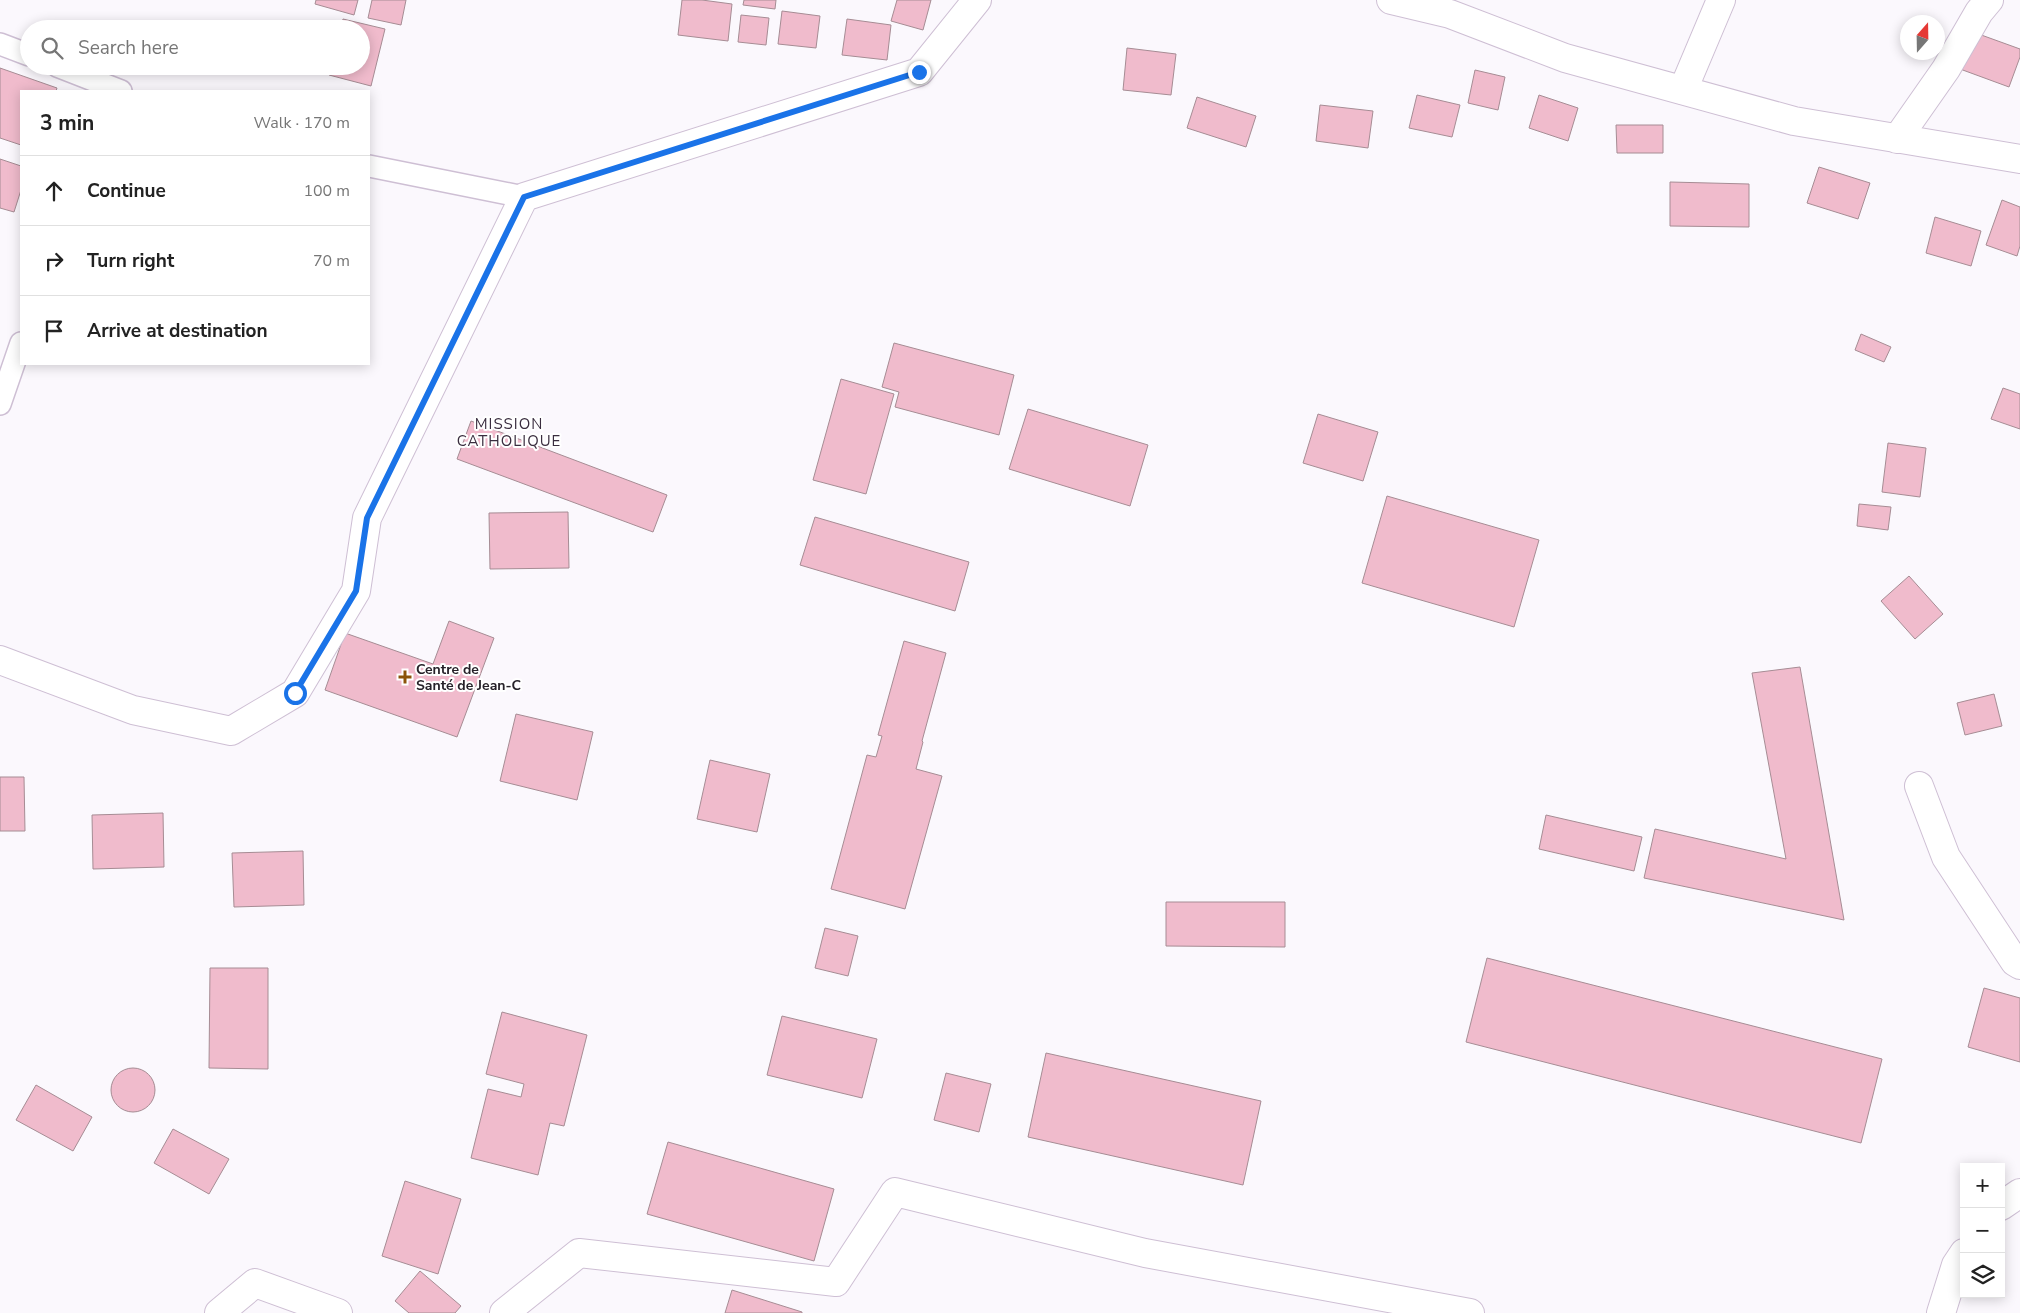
<!DOCTYPE html>
<meta charset="utf-8">
<style>
:root{--surface:#fff;--page:#f2f2f2;--text:#222;--muted:#767676;--line:#e0e0e0}
body{margin:0;font-family:"Nunito Sans",sans-serif;background:var(--page);color:var(--text)}
.controls{position:absolute;right:15px;bottom:15px;display:grid;overflow:hidden;border-radius:0px;box-shadow:0 2px 12px #0003}
.controls button{width:45px;height:45px;display:grid;place-items:center;padding:0;border:0;border-bottom:1px solid var(--line);background:var(--surface);color:var(--text);font:25px sans-serif}
.compass{position:absolute;left:1900px;top:15px;width:45px;height:45px;border-radius:50%;background:var(--surface);box-shadow:0 2px 12px #0003;rotate:20deg}
.stop{position:absolute;width:15px;height:15px;margin:-11px;border:4px solid #1a73e8;border-radius:50%;background:#fff}
.stop.end{background:#1a73e8;border-color:#fff;box-shadow:0 1px 5px #0008}
.list{margin:0;padding:0;list-style:none}
h2{display:flex;justify-content:space-between;align-items:center;height:65px;margin:0;padding:0 20px;font-size:21px}
h2 small{font-size:16px;font-weight:400;color:var(--muted)}
.list li{display:grid;grid-template-columns:32px 1fr auto;gap:15px;align-items:center;box-sizing:border-box;height:70px;padding:0 20px;border-top:1px solid var(--line)}
.list b{display:block;font-size:19px;white-space:nowrap}
.list em{font-size:16px;font-style:normal;color:var(--muted)}
.icon{flex:none;width:28px;height:28px;fill:none;stroke:currentColor;stroke-width:2;stroke-linecap:round;stroke-linejoin:round}
.map{position:relative;flex:none;width:2020px;height:1313px;overflow:hidden}
.search{position:absolute;background:var(--surface);box-shadow:0 2px 12px #0003;left:20px;top:20px;width:350px;height:55px;display:flex;align-items:center;gap:12px;box-sizing:border-box;padding:0 18px;border-radius:28px;color:var(--muted);font-size:19px}
.panel{position:absolute;background:var(--surface);box-shadow:0 2px 12px #0003;left:20px;top:90px;width:350px;height:275px;border-radius:0px}
.map>svg:first-child{display:block}
</style>
<div class="map">
<svg width="2020" height="1313" viewBox="0 0 2020 1313">
<rect width="100%" height="100%" fill="#fbf8fd"/>
<g fill="#f0bbcc" stroke="#a68c94">
<path d="M316,0H358L354,15L315,4Z"/>
<path d="M372,0H406L401,25L368,18Z"/>
<path d="M682,0H702L732,4L728,41L678,35Z"/>
<path d="M744,0H776L775,9L743,5Z"/>
<path d="M897,0H931L923,30L891,21Z"/>
<path d="M782,11L820,16L816,48L778,44Z"/>
<path d="M741,15L769,18L766,45L738,42Z"/>
<path d="M343,19L385,29L371,86L329,75L332,66H361V29H341Z"/>
<path d="M847,19L891,25L887,60L842,55Z"/>
<path d="M1973,32L2020,49V57L2009,87L1960,69Z"/>
<path d="M1127,48L1176,54L1171,95L1123,90Z"/>
<path d="M0,68L57,88L56,91H21V145L0,138Z"/>
<path d="M1475,70L1505,77L1498,110L1468,103Z"/>
<path d="M1417,95L1460,105L1452,137L1409,128Z"/>
<path d="M1539,95L1578,108L1568,141L1529,128Z"/>
<path d="M1197,97L1256,116L1246,147L1187,128Z"/>
<path d="M1320,105L1373,111L1368,148L1316,141Z"/>
<path d="M1616,125H1663V153H1617Z"/>
<path d="M0,159L21,166V190L14,212L0,208Z"/>
<path d="M1819,167L1870,183L1858,219L1807,203Z"/>
<path d="M1670,182L1749,184V227L1670,226Z"/>
<path d="M2002,200L2020,207V246L2017,256L1986,245Z"/>
<path d="M1935,217L1981,231L1971,266L1926,253Z"/>
<path d="M1861,334L1891,347L1884,362L1855,350Z"/>
<path d="M894,343L1014,375L999,435L895,407L899,392L882,387Z"/>
<path d="M841,379L894,394L866,494L813,480Z"/>
<path d="M2003,388L2020,394V429L1991,419Z"/>
<path d="M1028,409L1148,445L1130,506L1009,469Z"/>
<path d="M1318,414L1378,432L1363,481L1303,463Z"/>
<path d="M471,421L667,495L653,532L457,459Z"/>
<path d="M1888,443L1926,448L1920,497L1882,492Z"/>
<path d="M1387,496L1539,540L1514,627L1362,583Z"/>
<path d="M1859,504L1891,507L1888,530L1857,526Z"/>
<path d="M568,512L569,568L490,569L489,513Z"/>
<path d="M815,517L969,562L955,611L800,565Z"/>
<path d="M1909,576L1943,614L1915,639L1881,601Z"/>
<path d="M449,621L494,638L457,737L325,690L345,633L433,664Z"/>
<path d="M904,641L946,653L922,741L923,742L916,769L942,776L905,909L831,889L867,755L876,757L882,736L878,735Z"/>
<path d="M1800,667L1844,920L1644,878L1655,829L1786,859L1752,673Z"/>
<path d="M1994,694L2002,726L1965,735L1957,703Z"/>
<path d="M516,714L593,732L577,800L500,781Z"/>
<path d="M710,760L770,774L757,832L697,819Z"/>
<path d="M0,777H24L25,831H0Z"/>
<path d="M163,813L164,867L93,869L92,815Z"/>
<path d="M1546,815L1642,837L1634,871L1539,849Z"/>
<path d="M303,851L304,905L234,907L232,853Z"/>
<path d="M1166,902H1285V947L1166,946Z"/>
<path d="M825,928L858,936L848,976L815,968Z"/>
<path d="M1487,958L1882,1059L1861,1143L1466,1042Z"/>
<path d="M210,968H268V1069L209,1068Z"/>
<path d="M1984,988L2020,998V1062L1968,1047Z"/>
<path d="M502,1012L587,1035L564,1126L550,1123L538,1175L471,1158L488,1089L521,1097L524,1084L486,1074Z"/>
<path d="M782,1016L877,1039L862,1098L767,1075Z"/>
<path d="M1046,1053L1261,1101L1243,1185L1028,1137Z"/>
<circle cx="133" cy="1090" r="22"/>
<path d="M946,1073L991,1084L979,1132L934,1120Z"/>
<path d="M36,1085L92,1117L73,1151L16,1120Z"/>
<path d="M173,1129L229,1159L209,1194L154,1163Z"/>
<path d="M668,1142L834,1189L814,1261L647,1214Z"/>
<path d="M405,1181L461,1199L438,1274L382,1256Z"/>
<path d="M420,1271L461,1306L455,1313H409L395,1301Z"/>
<path d="M732,1290L802,1312V1313H725Z"/>
</g>
<g fill="none" stroke-linecap="round" stroke-linejoin="round">
<g stroke="#cebfd4" stroke-width="24">
<g id="service">
<path d="M0,44L29,55"/>
<path d="M57,66L121,91"/>
<path d="M369,166L524,197"/>
<path d="M0,404L21,343"/>
</g>
</g>
<g stroke="#cebfd4" stroke-width="30">
<g id="minor">
<path d="M1391,0L1450,14L1565,58L1794,121L2020,159"/>
<path d="M1683,90L1721,0"/>
<path d="M1897,139L1946,69L1979,12L1989,0"/>
<path d="M0,660L133,710L231,731L295,693L356,591L367,518L524,197L919,72L977,0"/>
<path d="M1919,786L1946,857L2015,962L2020,965"/>
<path d="M2001,1206L2020,1193"/>
<path d="M219,1313L255,1283L338,1313"/>
<path d="M504,1313L579,1253L836,1282L895,1192L1145,1253L1470,1313"/>
<path d="M1941,1313L1956,1265L1964,1253"/>
</g>
</g>
<use href="#service" stroke="#fff" stroke-width="21"/>
<use href="#minor" stroke="#fff" stroke-width="28"/>
</g>
<g fill="none" stroke-linecap="round" stroke-linejoin="round">
<path stroke="#1a73e8" stroke-width="6" d="M295,693L356,591L367,518L524,197L919,72"/>
</g>
<path fill="#8b5309" stroke="#fff" stroke-width="2" d="M402.5 669.5h5v5h5v5h-5v5h-5v-5h-5v-5h5z"/>
<g text-anchor="middle" dominant-baseline="central" stroke-width="4" stroke-linejoin="round" paint-order="stroke">
<g font-size="14" font-weight="bold" fill="#262129" stroke="#fff" text-anchor="start">
<text x="416" y="669">Centre de<tspan x="416" dy="16">Santé de Jean-C</tspan></text>
</g>
<g font-size="15" letter-spacing="1" fill="#3a2d3f" stroke="#fff">
<text x="509" y="424">MISSION<tspan x="509" dy="17">CATHOLIQUE</tspan></text>
</g>
</g>
</svg>
<div class="controls">
<button>+</button>
<button>−</button>
<button><svg class="icon" aria-label="layers" viewBox="0 0 24 24"><path d="M12 4l9 5-9 5-9-5zM3 14l9 5 9-5"/></svg></button>
</div>
<svg class="compass" viewBox="-18 -18 36 36"><path d="M0-13l5 13h-10z" fill="#e53935"/><path d="M0 13l5-13h-10z" fill="#767676"/></svg>
<div class="stop" style="left:295px;top:693px"></div>
<div class="stop end" style="left:919px;top:72px"></div>
<div class="search"><svg class="icon" aria-label="search" viewBox="0 0 24 24"><circle cx="10" cy="10" r="6"/><path d="M15 15l6 6"/></svg>Search here</div>
<section class="panel">
<h2>3 min<small>Walk · 170 m</small></h2>
<ul class="list">
<li><svg class="icon" aria-label="ahead" viewBox="0 0 24 24"><path d="M12 20V5M6 11l6-6 6 6"/></svg><div><b>Continue</b></div><em>100 m</em></li>
<li><svg class="icon" aria-label="right" viewBox="0 0 24 24"><path d="M7 20v-9h11M14 6l5 5-5 5"/></svg><div><b>Turn right</b></div><em>70 m</em></li>
<li><svg class="icon" aria-label="arrive" viewBox="0 0 24 24"><path d="M6 21V4h12l-3 4 3 4H6"/></svg><div><b>Arrive at destination</b></div></li>
</ul>
</section>
</div>
